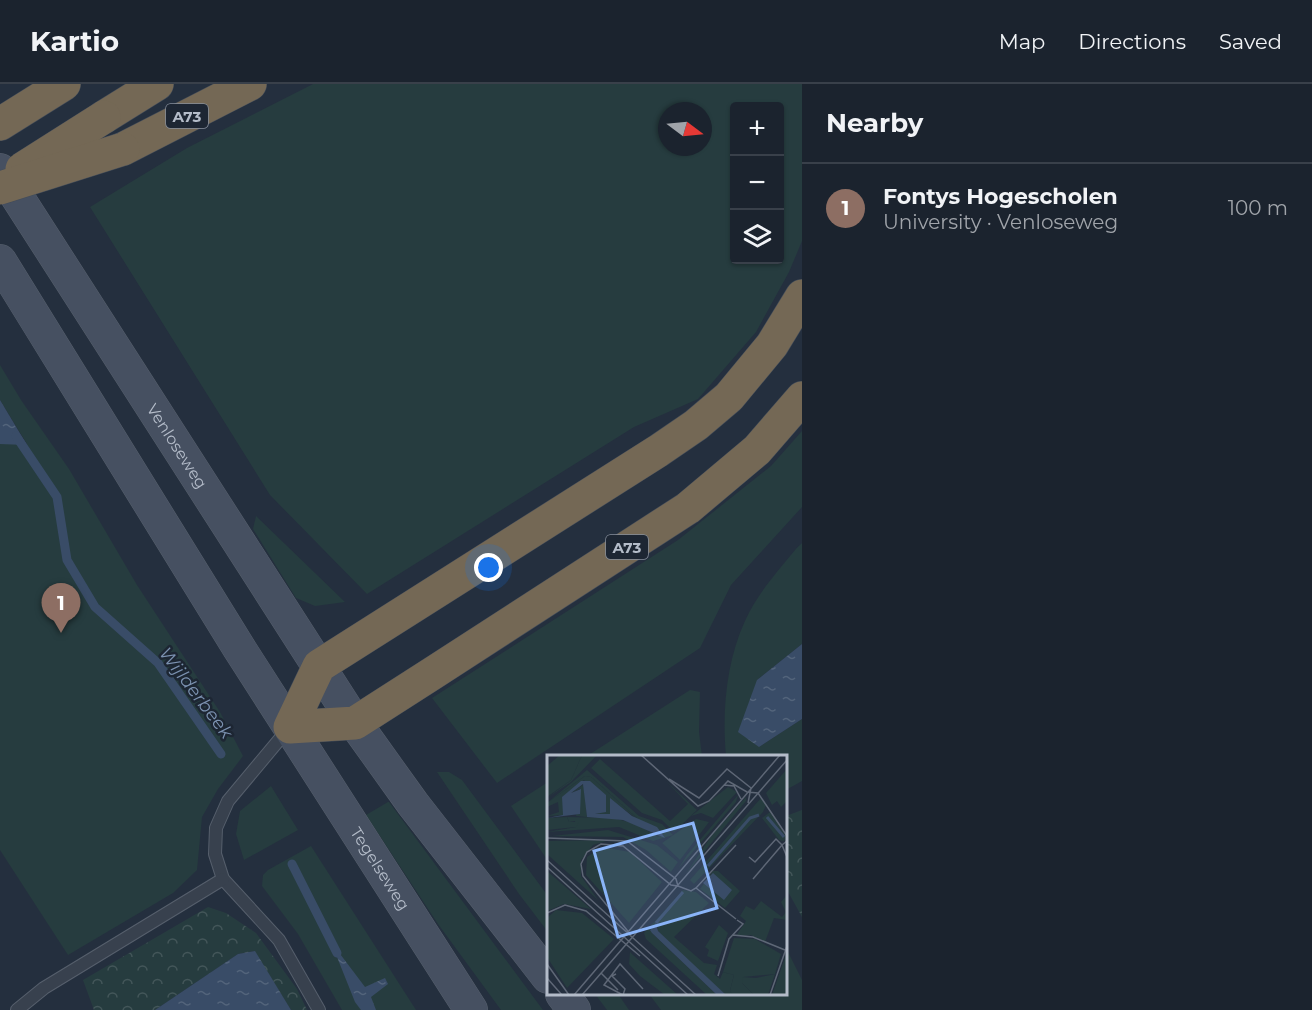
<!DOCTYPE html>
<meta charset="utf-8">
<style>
:root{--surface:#1b232e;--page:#242b36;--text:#f1f3f6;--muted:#a0a4aa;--line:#39404a;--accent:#8ab4f8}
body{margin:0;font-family:Montserrat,sans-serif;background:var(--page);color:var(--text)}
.controls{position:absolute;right:18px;top:18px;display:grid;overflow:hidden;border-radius:6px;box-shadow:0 2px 4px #0004}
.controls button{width:54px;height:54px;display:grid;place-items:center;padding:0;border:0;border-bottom:2px solid var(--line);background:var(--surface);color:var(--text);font:30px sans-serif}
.compass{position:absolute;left:658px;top:18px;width:54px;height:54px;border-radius:50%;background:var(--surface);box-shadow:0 2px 4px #0004;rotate:106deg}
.you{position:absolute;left:489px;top:484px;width:21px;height:21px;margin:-15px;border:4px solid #fff;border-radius:50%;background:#1a73e8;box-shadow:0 0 0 9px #1a73e833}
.badge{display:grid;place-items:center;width:39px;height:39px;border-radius:50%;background:var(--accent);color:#fff;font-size:20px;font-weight:700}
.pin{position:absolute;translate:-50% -50px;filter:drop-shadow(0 2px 3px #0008)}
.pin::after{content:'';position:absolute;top:32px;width:21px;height:18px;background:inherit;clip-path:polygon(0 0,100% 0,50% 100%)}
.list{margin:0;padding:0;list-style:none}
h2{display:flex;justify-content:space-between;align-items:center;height:78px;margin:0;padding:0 24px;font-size:26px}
h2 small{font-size:20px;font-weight:400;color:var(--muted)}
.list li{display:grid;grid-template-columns:39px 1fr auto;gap:18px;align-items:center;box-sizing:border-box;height:90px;padding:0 24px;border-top:2px solid var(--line)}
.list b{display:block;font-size:22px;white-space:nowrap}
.list p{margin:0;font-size:20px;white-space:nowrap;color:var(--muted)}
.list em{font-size:20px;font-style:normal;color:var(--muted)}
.icon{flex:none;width:33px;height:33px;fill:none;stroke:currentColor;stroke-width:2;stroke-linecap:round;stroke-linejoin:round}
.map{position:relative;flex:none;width:802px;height:926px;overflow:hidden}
header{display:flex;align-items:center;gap:36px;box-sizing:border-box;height:84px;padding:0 30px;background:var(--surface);border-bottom:2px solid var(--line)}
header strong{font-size:28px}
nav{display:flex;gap:33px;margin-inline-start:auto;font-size:21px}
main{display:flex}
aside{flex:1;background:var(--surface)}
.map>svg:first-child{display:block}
</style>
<header>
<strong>Kartio</strong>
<nav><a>Map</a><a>Directions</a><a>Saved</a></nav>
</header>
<main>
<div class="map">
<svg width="802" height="926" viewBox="0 0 802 926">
<defs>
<pattern id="forest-crowns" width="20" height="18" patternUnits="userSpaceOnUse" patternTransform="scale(1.5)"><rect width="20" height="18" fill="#263c3f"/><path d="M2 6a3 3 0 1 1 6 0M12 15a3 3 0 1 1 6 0" fill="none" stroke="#435659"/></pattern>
<pattern id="water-ripples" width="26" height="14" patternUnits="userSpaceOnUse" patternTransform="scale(1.5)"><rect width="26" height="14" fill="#394c67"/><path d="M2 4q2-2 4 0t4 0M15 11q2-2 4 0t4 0" fill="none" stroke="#53647b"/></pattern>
</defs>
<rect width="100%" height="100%" fill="#242f3e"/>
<g fill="#263c3f" fill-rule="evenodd">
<path d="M313,0H802V157L789,188L756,248L698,315L634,343L367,510L270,411L90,123L187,64ZM734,22H780V176H734ZM667,27H703V63H667Z"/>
<path d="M0,281L21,316L69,385L137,501L220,628L243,672L218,705L202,733L197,786L173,809L68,871L0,766V360H27L0,316Z"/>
<path d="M802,347V423L731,501L700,564L497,699L432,614L678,456L771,382Z"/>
<path d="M256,432L345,518L315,522L296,514L253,445Z"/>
<path d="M802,459V560L757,596L759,663L802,635V697L786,706V672H726C722,628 726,578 745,537C754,517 767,500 781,483C788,475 794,466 802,459Z"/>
<path d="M690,606L700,608L699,648L702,672H587Z"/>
<path d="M437,688H449L462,696L548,812V848L519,810Z"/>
<path d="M548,698V777L511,722Z"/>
<path d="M271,702L298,746L244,776L236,750L240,727Z"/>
<path d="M388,718H389L543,926H501L438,840L366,731Z"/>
<path d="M311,762L416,926H342L298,850L262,802L263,791L268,786Z"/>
<path d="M786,864L802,896V926H661L649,910H786Z"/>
<path d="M595,910H618L629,926H607Z"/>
</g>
<g fill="url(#forest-crowns)">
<path d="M802,726V833L786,804V732Z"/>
<path d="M208,823L226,829L256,849L297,905L307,926H291L254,867L238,870L155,926H94L83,896Z"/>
</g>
<g fill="url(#water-ripples)">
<path d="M0,316L27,361L0,360Z"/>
<path d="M802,560V635L759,663L738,648L757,596Z"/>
<path d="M331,858L365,903L385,894L388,900L371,913L376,926H361L355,918Z"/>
<path d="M255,867L291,926H155L238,870Z"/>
</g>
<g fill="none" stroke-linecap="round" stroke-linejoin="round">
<g stroke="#394c67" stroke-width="9">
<path d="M16,352L57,413L67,476L95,523L158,579L221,670"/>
<path d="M292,780L337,869"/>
</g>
<g stroke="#565f6c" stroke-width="14">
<g id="lane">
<path d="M289,644L228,717L216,744L215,770L223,795L279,856L319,926"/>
<path d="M17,926L44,904L223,795"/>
</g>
</g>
<g stroke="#565f6c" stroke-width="34">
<g id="secondary">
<path id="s1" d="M0,86L355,639L413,720L548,893"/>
<path id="s2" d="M0,177L239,564L471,926"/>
<path d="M562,910L574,926"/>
</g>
</g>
<g stroke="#434c59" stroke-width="34">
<g id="highway">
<path d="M104,33L157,0"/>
<path d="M0,40L64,0"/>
<path d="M123,65L250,0"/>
<path d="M802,212L772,261L729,313L696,341L658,367L319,582L290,643L355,639L433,589L688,424L757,366L802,314"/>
</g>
</g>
<use href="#lane" stroke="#38414e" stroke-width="12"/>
<use href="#secondary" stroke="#465061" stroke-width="33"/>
<use href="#highway" stroke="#746855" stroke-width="33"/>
<g stroke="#434c59" stroke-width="34" stroke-linecap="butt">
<g id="highway-bridge">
<path d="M22,85L104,33"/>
<path d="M0,104L123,65"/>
</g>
</g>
<use href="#highway-bridge" stroke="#746855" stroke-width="33"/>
</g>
<g text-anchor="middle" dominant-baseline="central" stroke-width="5" stroke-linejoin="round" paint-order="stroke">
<g fill="#1d2633" stroke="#878f9c" stroke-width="1.5">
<rect x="166" y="20" width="42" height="24" rx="4.5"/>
<rect x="606" y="451" width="42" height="24" rx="4.5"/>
</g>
<g font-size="15" font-weight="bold" fill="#b4bcc9">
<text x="187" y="32">A73</text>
<text x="627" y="463">A73</text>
</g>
<g font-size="16" fill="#b4bcc9" stroke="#1d2633">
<text stroke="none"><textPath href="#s1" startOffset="328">Venloseweg</textPath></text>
<text stroke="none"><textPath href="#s2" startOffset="717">Tegelseweg</textPath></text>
</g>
<g font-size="18" font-style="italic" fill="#7c92b1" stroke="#1d2633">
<text transform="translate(196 609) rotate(53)">Wijlderbeek</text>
</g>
</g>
<g transform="translate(547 671)">
<rect width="240" height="240" fill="#242f3e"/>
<path d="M35,0H50L24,27L0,43L24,25ZM40,15L92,61L115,69L126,80L106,86L72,72L0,77L29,72L28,66L22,67L20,62L66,63L89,69L112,82L106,71L93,66L44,22L38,21L0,48ZM181,32L190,37L166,63L154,58L144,61ZM191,40L189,47L131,114L140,100ZM199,42V46L138,120L165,80ZM214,43L219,50L216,57L147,129L143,125ZM223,57L239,81L237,86L232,85L215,63ZM149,64L162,67L133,105L115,88ZM61,75L110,90L131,107L124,117L99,95L76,82L5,81ZM63,85L46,90L34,105V121L51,145L0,99V86ZM55,92L83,97L115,127L82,168L39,120L40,102ZM0,116L44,154L17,149L0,156ZM136,135L149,137L162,148L127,182L157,208L170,210L167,219L173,224L176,217L187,220L183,236L186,240H179L148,214L111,176L109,168L105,178L170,240H160L99,184L97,178ZM240,140V165L227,163L218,187L204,180L189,181L199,166L193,161L199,151L207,155L214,146L235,162L239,157L234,147ZM9,155L35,158L67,184L20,233L0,202V163ZM83,197L86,200L131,240H118L93,221L82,209ZM228,219L221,240H207L195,228V222L209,223Z" fill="#263c3f"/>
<path d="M13,0H35L24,25L0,42V11ZM53,4L123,66L141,49L119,26L150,55L127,77L115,65L95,58L44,13ZM240,14V46L234,52L230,46L225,50L219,38ZM38,21L44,22L93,66L63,44V60L48,59L59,56L37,25L16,42V60L0,61L12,57L11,47L0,52V48ZM37,29L40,62L29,61L33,34L24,38ZM20,62L22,67H32L29,72L0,75V63ZM166,116H171L193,136L178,153L153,134ZM172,170L181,178L171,206L160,201L162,195L158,192ZM187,183L208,184L234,199L228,219L196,222L195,228L207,240H186L183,236L187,220L176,217Z" fill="#263c3f"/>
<path d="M240,197V240H225Z" fill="#263c3f"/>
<path d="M34,26H43L59,40V57L48,59H63V43L85,61L110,72L118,83L76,65L40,62L36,29L24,38L34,34L33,59L0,63L16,60L15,42ZM166,118L185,135L177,145L156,128ZM109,168L111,176L179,240H170L105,178L103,175Z" fill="#394c67"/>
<path fill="none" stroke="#394c67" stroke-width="3" d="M220,62L237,82M161,111L203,63L212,60M109,168L136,137"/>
<path fill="none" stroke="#5e6776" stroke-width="1.5" d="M94,0L151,51L162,46L181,26L200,37L211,38L240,81M122,24L152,43L180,14L204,33L201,48M177,30L187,31L194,44M0,83L80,86L129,124L131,131L124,130L76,91L54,89L40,97L34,109L36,121L84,180M240,86L235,90L240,102M202,102L208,107L229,84L235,90L206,124M0,105L149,240M0,112L141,240M131,131L144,136L149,133L189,90M149,133L189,164M0,158L18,150L39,156L93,201M186,180L206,182L238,195M0,209L22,240M54,218L71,235M69,219L65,221L78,234L76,240M171,221L182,184L196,169L190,165M0,223L15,240M27,240L233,0M35,240L240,5M76,240L57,230L73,209L96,234M223,240L240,191"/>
<path fill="#8ab4f8" fill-opacity="0.15" stroke="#8ab4f8" stroke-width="3" d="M146,68L170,153L71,182L47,96Z"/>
<rect width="240" height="240" fill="none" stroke="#b4bcc9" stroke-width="3"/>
</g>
</svg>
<div class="controls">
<button>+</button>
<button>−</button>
<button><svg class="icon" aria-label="layers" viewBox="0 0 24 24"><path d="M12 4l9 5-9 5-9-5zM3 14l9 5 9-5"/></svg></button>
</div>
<svg class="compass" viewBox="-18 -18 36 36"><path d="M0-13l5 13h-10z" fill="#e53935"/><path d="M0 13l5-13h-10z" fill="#a0a4aa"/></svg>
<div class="you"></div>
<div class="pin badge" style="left:61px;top:549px;background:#8d6e63">1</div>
</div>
<aside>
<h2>Nearby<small></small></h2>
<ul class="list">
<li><span class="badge" style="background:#8d6e63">1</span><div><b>Fontys Hogescholen</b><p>University · Venloseweg</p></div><em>100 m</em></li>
</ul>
</aside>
</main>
